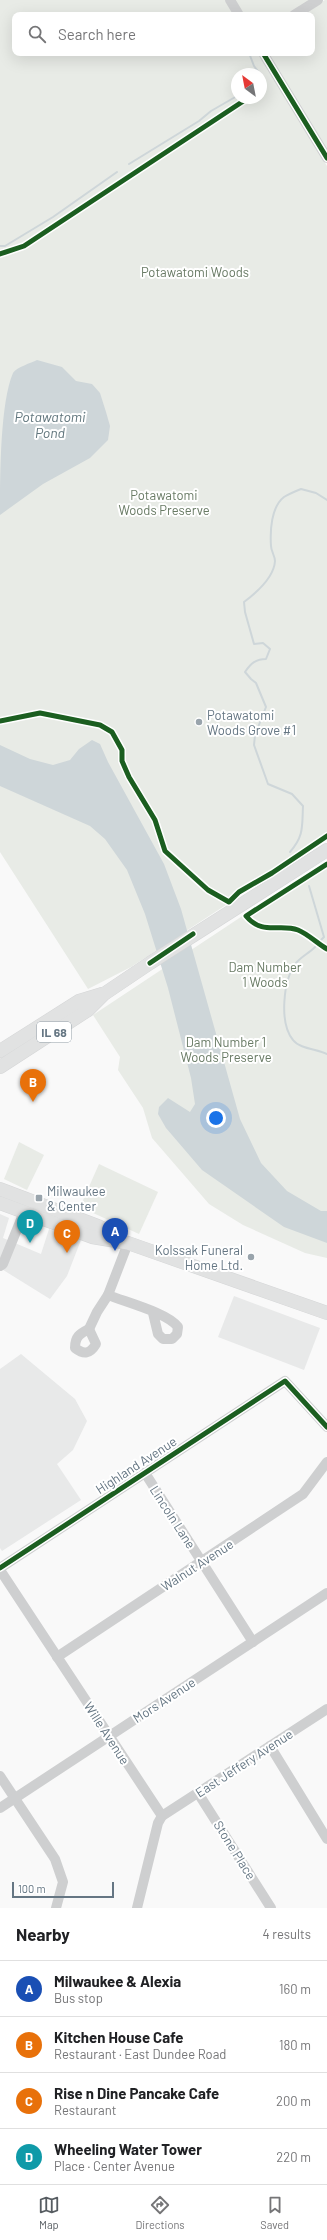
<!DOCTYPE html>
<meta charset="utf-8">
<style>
:root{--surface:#fff;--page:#f6f6f6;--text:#202124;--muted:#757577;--line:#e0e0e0;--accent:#565c61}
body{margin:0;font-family:Barlow,sans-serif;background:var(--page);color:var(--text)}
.compass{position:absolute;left:231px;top:68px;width:36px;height:36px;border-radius:50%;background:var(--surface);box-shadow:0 4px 16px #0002;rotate:328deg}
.scale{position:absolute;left:12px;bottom:10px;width:102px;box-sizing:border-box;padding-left:4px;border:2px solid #657683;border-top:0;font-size:11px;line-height:14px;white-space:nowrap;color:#657683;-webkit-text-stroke:3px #fff;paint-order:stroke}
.you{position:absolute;left:216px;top:1118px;width:14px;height:14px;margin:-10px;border:3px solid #fff;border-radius:50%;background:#1a73e8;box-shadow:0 0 0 6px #1a73e833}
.badge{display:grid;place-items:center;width:26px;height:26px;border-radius:50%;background:var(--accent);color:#fff;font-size:13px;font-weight:700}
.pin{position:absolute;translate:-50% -33px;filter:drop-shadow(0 1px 2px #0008)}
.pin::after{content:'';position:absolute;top:21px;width:14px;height:12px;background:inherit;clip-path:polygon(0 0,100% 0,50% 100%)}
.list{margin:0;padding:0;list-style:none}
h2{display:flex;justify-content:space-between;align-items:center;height:52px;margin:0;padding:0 16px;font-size:17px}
h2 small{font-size:13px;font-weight:400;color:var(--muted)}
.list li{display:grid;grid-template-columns:26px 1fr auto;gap:12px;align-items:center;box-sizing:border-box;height:56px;padding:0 16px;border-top:1px solid var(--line)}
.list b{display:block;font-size:15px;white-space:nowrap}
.list p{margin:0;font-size:13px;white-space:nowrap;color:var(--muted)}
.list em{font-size:13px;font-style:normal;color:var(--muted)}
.icon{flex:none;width:22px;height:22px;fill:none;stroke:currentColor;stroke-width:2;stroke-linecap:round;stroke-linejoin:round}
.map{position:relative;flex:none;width:327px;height:1908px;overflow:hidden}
.search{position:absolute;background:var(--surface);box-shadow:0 4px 16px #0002;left:12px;right:12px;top:12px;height:44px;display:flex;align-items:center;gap:10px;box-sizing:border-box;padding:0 14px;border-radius:8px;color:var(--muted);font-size:15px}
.sheet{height:276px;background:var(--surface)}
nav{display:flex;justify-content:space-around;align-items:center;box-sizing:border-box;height:56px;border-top:1px solid var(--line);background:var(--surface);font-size:11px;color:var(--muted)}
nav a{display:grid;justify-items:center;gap:2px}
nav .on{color:var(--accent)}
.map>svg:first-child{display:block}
</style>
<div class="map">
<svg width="327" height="1908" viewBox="0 0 327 1908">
<rect width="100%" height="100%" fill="#f9f9f9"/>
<g fill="#e8e9e9">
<path d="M0,1214L9,1218L3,1238L41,1254L49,1229L81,1240L67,1276L50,1299L0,1268Z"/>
<path d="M234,1296L320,1328L304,1370L218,1337Z"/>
<path d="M21,1354L75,1399L87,1421L73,1450L57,1464L81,1500L2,1551L0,1548V1369Z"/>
</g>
<g fill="#e8ebe6" fill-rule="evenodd">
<path d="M0,0H226L235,15H15V53H258L327,166V839L131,967L88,989L0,852ZM237,74H261V98H237Z"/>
<path d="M234,0H310L286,15H243Z"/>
<path d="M325,0H327V151L267,53H312V15H300Z"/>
<path d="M327,860V1258L305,1253L243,1225L209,1204L152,1138L143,1108L118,1070L120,1057L93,1015Z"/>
<path d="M19,1142L44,1155L27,1190L4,1179Z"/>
<path d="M99,1164L158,1192L139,1234L80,1207Z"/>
</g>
<g fill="#ced6d9">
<path d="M37,360L62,367L76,381L92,384L100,393L106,412L110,426L108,440L90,458L43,484L0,515C0,478 0,403 13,373C17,367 31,363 37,360Z"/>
<path d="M92,740L100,744L108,762L164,864L181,909L240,1119L261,1163L287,1191L321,1211H327V1243L284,1227L202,1170L166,1128L158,1114L159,1107L168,1098L190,1112L195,1104L191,1078L168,988L145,914L127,870L105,839L90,826L0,786V745L30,759L53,765L70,760L79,749Z"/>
</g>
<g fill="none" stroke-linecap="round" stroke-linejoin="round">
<g stroke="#ced6d9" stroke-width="2">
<path d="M249,53L254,66L260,74"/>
<path d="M129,164L199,121L211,111L237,96"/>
<path d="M0,246H5L53,217L117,172"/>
<path d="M290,852C304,836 302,827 303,806L292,794L268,784L254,745L255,735L266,707L256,683L251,679L245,672C251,663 256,659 266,659L270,649L263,643L254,644L245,612L244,602C256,593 274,578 275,561C275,556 271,551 271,546C270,531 271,507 284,497C289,494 296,491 301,489L316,493L327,500"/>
<path d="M309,886L324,937L321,940"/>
<path d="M315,947C309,953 301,957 296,963C283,980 279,1023 293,1040C300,1049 317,1049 327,1054"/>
</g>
<g stroke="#d5d6d7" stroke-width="14">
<g id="major">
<path d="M0,1051L79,1001L102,994"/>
<path d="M0,1067L88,1010L104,994L150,963L327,850"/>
<path d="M0,1189L98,1226L120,1238"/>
<path d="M0,1203L92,1237L128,1243L327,1313"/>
</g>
</g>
<g stroke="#cecfd0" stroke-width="10">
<path d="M230,0L239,15"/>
<path d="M294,15L318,0"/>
<path d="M263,53L327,158"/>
<path d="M0,1266L3,1264L24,1212"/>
<path d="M108,1295C125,1302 168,1313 178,1327L177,1334L172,1339H163L158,1334L153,1313"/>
<path d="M89,1329L97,1312L108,1295L128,1243"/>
<path d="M89,1329L96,1344C90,1354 84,1355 75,1348C75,1337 79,1334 89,1329Z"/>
<path d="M145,1473L253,1642"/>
<path d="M0,1568L285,1381L327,1427"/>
<path d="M0,1570L162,1816"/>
<path d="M57,1657L303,1494L327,1462"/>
<path d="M270,1746L327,1839"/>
<path d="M0,1776L55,1859L63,1882L56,1908"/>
<path d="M198,1793L271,1908"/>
<path d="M0,1808L327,1593"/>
<path d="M137,1908L158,1823L162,1816L327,1709"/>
</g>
<use href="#major" stroke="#e1e2e2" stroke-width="13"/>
<g stroke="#fff" stroke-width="8">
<g id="cycleway">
<path d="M263,53L327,158"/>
<path d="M0,254L24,246L248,98"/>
<path d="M0,721L40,713L100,725L112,732L122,750V761L129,777L155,820L165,851L208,890L229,902L239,892L272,873L327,836"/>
<path d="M327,864L246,916C263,936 279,923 298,930C308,934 318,944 327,949"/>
<path d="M150,963L193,934"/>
<path d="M0,1568L285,1381L327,1427"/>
</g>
</g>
<use href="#cycleway" stroke="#1b5e20" stroke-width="5"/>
</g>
<g fill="#99a4ac" stroke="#fff" stroke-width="1.5">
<circle cx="199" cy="722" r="4"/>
<rect x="35" y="1194" width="8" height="8" rx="2"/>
<circle cx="251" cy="1257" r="4"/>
</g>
<g text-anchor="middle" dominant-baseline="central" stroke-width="4" stroke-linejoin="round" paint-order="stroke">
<rect fill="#fff" stroke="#939fa8" stroke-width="1" x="37" y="1022" width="34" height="20" rx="3"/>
<g font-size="12" font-weight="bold" fill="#657683">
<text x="54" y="1032">IL 68</text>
</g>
<g font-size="13" fill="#687a64" stroke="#fff">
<text x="195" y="272">Potawatomi Woods</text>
<text x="164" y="495">Potawatomi<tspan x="164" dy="15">Woods Preserve</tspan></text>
<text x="265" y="967">Dam Number<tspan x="265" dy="15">1 Woods</tspan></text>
<text x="226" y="1042">Dam Number 1<tspan x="226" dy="15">Woods Preserve</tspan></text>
</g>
<g font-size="13" fill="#657683" stroke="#fff" text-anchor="start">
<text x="207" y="715">Potawatomi<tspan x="207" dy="15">Woods Grove #1</tspan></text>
<text x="47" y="1191">Milwaukee<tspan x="47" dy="15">&amp; Center</tspan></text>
<text x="243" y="1250" text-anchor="end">Kolssak Funeral<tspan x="243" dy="15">Home Ltd.</tspan></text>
</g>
<g font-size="13" fill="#657683" stroke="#fff">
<text transform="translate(136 1465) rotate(-33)">Highland Avenue</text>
<text transform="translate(173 1517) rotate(57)">Lincoln Lane</text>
<text transform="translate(197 1565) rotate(-33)">Walnut Avenue</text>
<text transform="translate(164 1700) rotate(-33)">Mors Avenue</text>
<text transform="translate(107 1733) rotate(57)">Wille Avenue</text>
<text transform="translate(244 1763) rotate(-33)">East Jeffery Avenue</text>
<text transform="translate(235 1850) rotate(58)">Stone Place</text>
</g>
<g font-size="14" font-style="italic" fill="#60757c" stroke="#fff">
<text x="50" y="416">Potawatomi<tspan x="50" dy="16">Pond</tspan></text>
</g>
</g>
</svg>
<svg class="compass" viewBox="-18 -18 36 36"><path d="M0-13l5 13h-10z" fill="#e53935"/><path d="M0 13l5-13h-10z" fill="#757577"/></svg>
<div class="scale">100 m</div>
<div class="you"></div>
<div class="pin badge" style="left:115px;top:1251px;background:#1a4fb4">A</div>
<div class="pin badge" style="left:33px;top:1102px;background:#e8710a">B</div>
<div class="pin badge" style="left:67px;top:1253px;background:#e8710a">C</div>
<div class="pin badge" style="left:30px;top:1243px;background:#0f9aa8">D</div>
<div class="search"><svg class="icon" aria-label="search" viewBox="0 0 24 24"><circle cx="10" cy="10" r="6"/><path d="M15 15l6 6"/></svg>Search here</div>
</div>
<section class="sheet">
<h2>Nearby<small>4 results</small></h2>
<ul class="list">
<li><span class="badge" style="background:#1a4fb4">A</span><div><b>Milwaukee &amp; Alexia</b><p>Bus stop</p></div><em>160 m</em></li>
<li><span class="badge" style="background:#e8710a">B</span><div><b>Kitchen House Cafe</b><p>Restaurant · East Dundee Road</p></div><em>180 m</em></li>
<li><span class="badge" style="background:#e8710a">C</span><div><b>Rise n Dine Pancake Cafe</b><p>Restaurant</p></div><em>200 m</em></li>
<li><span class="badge" style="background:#0f9aa8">D</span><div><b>Wheeling Water Tower</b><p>Place · Center Avenue</p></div><em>220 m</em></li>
</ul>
</section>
<nav>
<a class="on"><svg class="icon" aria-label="map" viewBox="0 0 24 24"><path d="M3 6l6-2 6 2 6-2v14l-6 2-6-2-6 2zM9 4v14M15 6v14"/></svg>Map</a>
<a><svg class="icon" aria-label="directions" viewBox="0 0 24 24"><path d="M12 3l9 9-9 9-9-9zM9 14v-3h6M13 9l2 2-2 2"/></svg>Directions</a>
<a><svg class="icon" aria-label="saved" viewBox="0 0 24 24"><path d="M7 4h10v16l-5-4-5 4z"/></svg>Saved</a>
</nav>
